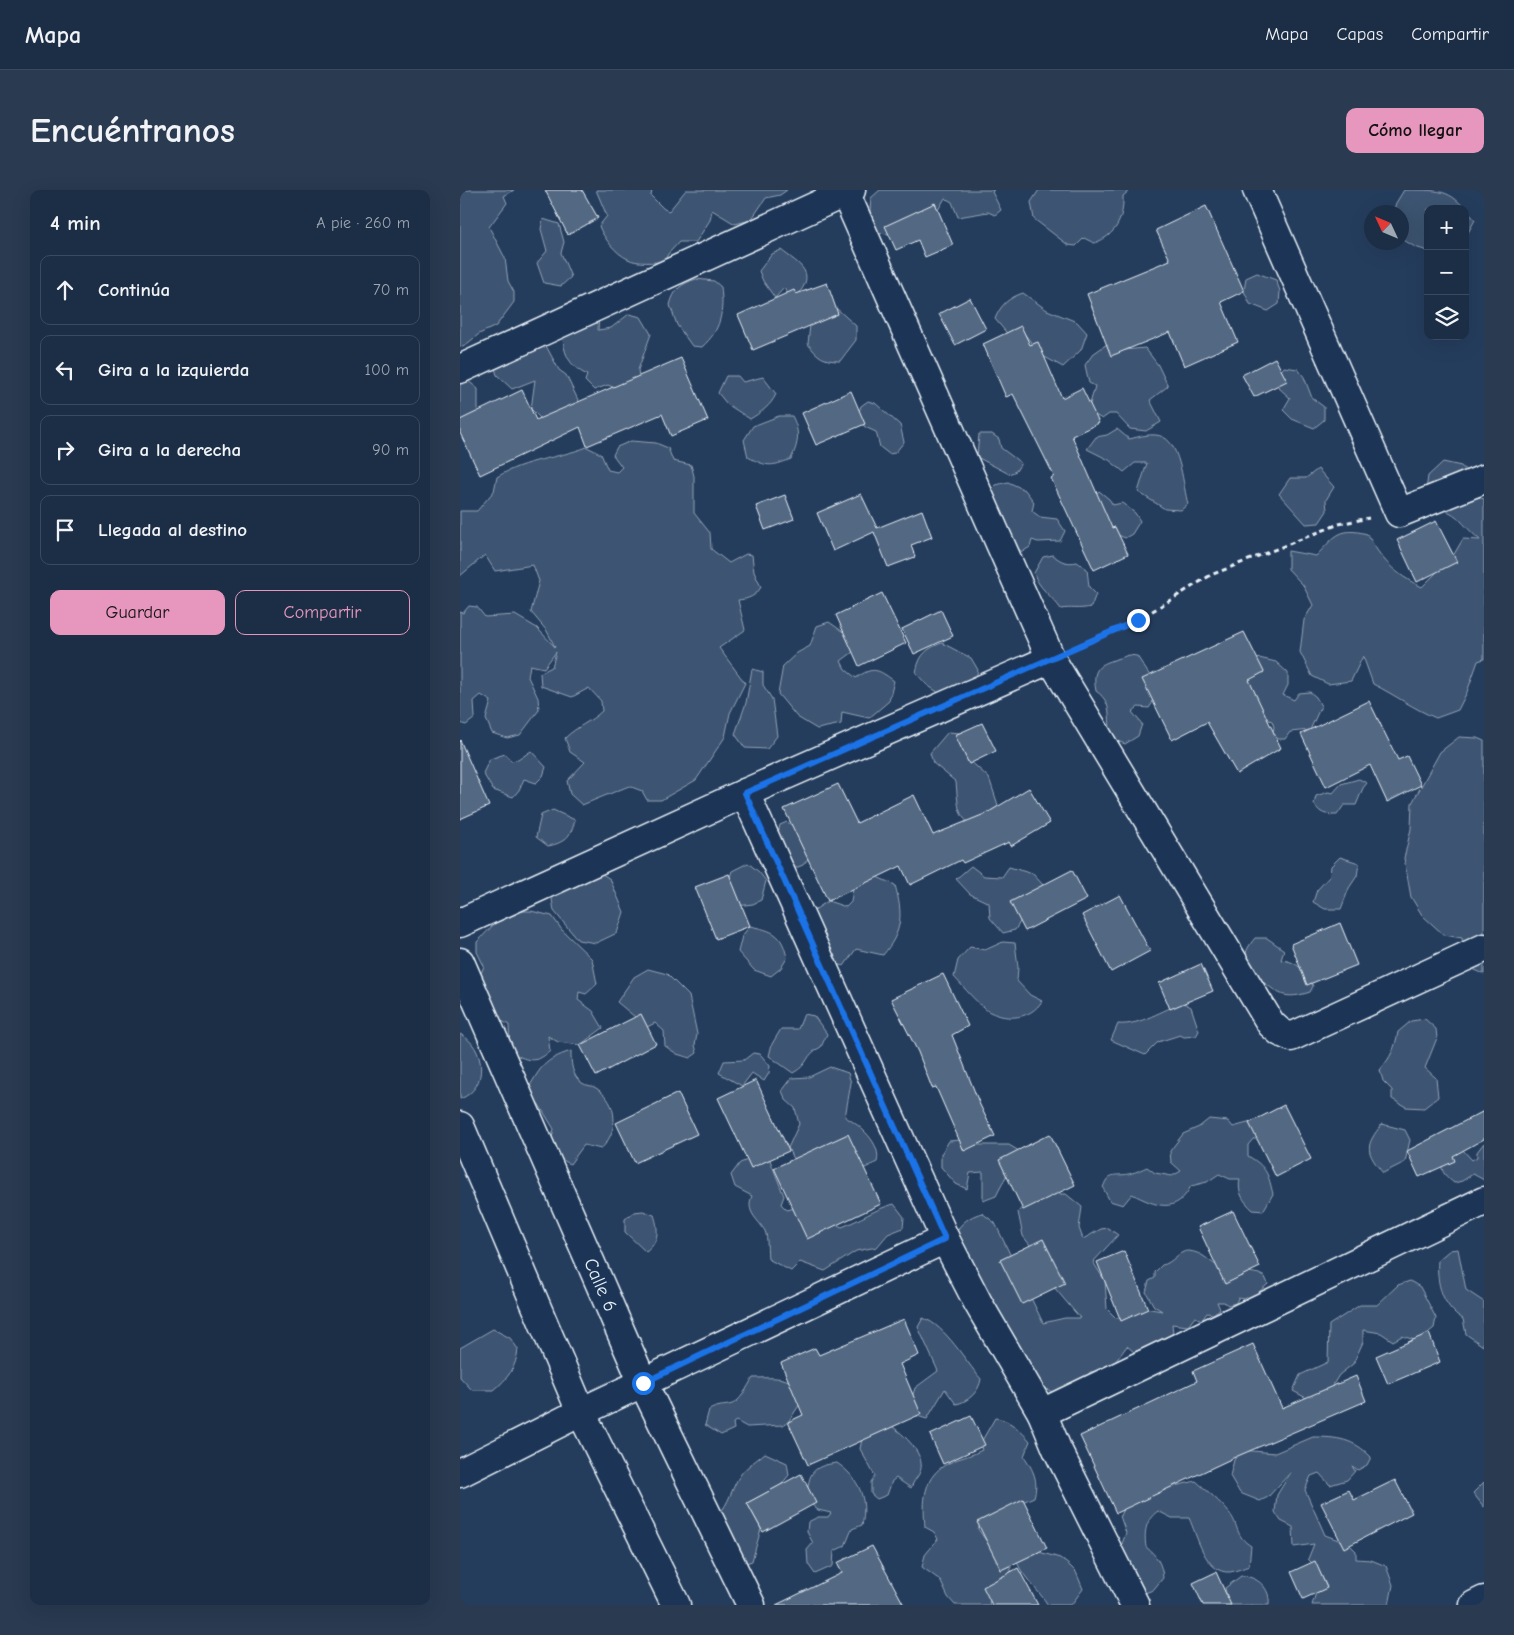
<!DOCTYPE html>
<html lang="es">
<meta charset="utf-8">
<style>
:root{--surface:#1c2e46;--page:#293a51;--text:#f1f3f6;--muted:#a0a8b3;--line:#3a4a5f;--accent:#e797bd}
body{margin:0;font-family:"Comic Neue",sans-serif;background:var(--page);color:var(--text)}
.controls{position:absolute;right:15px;top:15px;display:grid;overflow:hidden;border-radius:10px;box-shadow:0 5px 20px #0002}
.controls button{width:45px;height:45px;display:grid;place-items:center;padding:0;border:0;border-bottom:1px solid var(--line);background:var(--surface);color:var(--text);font:25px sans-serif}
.compass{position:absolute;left:904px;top:15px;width:45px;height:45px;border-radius:50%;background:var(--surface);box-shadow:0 5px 20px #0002;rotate:314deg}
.stop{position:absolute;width:15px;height:15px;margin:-11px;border:4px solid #1a73e8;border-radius:50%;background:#fff}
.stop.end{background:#1a73e8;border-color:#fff;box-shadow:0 1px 5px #0008}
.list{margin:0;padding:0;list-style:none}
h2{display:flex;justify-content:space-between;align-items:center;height:65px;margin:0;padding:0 20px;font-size:21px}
h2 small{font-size:16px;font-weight:400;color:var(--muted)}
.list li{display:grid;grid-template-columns:32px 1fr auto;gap:15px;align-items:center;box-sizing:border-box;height:70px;margin:0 10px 10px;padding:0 10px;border:1px solid var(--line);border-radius:10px}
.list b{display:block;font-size:19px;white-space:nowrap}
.list em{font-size:16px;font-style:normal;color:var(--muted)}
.actions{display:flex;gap:10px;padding:15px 20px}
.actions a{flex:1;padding:11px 0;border:1px solid var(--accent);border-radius:10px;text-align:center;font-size:18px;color:var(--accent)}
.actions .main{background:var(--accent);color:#111}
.icon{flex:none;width:28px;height:28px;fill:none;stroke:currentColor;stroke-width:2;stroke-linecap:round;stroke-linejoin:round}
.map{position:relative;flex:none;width:1024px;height:1415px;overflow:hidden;border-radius:10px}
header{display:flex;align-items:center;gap:30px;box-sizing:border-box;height:70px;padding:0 25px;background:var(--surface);border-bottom:1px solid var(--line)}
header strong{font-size:24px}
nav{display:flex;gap:28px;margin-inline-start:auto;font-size:18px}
.intro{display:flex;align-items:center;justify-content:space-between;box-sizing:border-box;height:120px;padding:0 30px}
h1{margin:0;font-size:35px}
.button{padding:12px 22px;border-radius:10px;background:var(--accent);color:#111;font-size:18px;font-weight:700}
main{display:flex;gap:30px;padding:0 30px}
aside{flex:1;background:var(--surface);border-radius:10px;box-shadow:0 5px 20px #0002}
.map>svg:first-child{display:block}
</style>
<header>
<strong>Mapa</strong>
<nav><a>Mapa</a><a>Capas</a><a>Compartir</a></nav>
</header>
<div class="intro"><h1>Encuéntranos</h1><a class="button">Cómo llegar</a></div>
<main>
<aside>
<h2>4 min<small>A pie · 260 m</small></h2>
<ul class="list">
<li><svg class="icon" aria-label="ahead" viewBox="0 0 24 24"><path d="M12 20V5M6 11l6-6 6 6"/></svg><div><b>Continúa</b></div><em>70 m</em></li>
<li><svg class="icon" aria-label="left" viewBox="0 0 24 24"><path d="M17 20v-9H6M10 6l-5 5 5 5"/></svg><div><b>Gira a la izquierda</b></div><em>100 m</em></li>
<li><svg class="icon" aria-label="right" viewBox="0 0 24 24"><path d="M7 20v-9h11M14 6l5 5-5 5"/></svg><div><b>Gira a la derecha</b></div><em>90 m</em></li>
<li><svg class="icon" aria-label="arrive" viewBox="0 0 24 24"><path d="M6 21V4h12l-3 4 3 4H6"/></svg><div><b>Llegada al destino</b></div></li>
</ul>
<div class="actions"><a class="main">Guardar</a><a>Compartir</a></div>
</aside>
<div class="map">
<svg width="1024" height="1415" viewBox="0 0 1024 1415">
<rect width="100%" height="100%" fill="#253d5d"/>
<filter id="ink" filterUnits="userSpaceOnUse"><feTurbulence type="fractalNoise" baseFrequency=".02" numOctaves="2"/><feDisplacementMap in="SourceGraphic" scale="10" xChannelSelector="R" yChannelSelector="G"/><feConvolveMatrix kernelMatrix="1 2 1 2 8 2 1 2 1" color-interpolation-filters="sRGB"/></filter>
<g filter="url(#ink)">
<g fill="#3e5472" stroke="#93a2b5">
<path d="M0,0H54L44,6L47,13L29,37L45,68L48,91L54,102V112L36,136L19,144L3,157L0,156Z"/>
<path d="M136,0H192L191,6L204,19L209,21L226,0H327L320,5L306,8L291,30L275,34L252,20L250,30L236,52H219L208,64L204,72C193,72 177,74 168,69C156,64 143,47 139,36L147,26Z"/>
<path d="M420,0H534L532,2L541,20L535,25L528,22L498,27L492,12L485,8L478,20L430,39L428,44L417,43L409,34L411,8Z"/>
<path d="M579,0H670L663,6C664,28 656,46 634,53L624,48L616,56L608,55L574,29L571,12Z"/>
<path d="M944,0C987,0 990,0 1015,30L1005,48V19H968V61L955,57L942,49V22H933L936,13Z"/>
<path d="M83,29L99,34L104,52L101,63L111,87L101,96L84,93L77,73L87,61L81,39Z"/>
<path d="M321,60C340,75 357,82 337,106L327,103L324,98L315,108L303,91L299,81L312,64Z"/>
<path d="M797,83L816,90L820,101L819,114L808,121L790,114L784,101L786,88Z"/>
<path d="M236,89L254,91L261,97C264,122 261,140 242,157L232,156L217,135L210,115C214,99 221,94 236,89Z"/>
<path d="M563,103L587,120L617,132L627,143L621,160L603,177L581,165L563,142L551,148L535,129C541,114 549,108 563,103Z"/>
<path d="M110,112L126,113L139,125L138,140L151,138L169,124L181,127L191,144L178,180L181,200L173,206L148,195L134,200L125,191L127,185C98,170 104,149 102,121Z"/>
<path d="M376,118L396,136V150L380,171C363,171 358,167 348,154L350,135Z"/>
<path d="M85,154L99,180L106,185L119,212L84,232L71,219L75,190L52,199L37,185L34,175Z"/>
<path d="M647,154L665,160L685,158L698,175L708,196L690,210L701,232L686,241L670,239L656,224H649L642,229L628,221L635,196L629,193L625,175L633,164Z"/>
<path d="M824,177L838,179L844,187L852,208L864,217V230L854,238L832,229L823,220L830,208L819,198L816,187Z"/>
<path d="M266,186H278L283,192L303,187L316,204C311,216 300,223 290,229L267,214L258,203Z"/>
<path d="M6,189L18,199V223L0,233V191Z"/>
<path d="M408,211L415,213L440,235L444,252L435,263L429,264L420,257L416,242L405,237L397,227L401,216Z"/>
<path d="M319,226H332C340,241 339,253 331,269C311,277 307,277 288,267L284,250L293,236Z"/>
<path d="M657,239L669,249C678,247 694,242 703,247C721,255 723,297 728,314L721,320L705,319L678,302L687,273H675L664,282L649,270L627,259L636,247L647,245Z"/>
<path d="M519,244H532L539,249L541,258L561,273L556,281L549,284L517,267Z"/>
<path d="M171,251L196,253L208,258L213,271L231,275L234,286V323L250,343L251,359L269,373L286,364L292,365L294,382L301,397C296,406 289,409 278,410L285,440L259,458L285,493L270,523L265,547L236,590L201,610H187L182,601L169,596L122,615L110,604L107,591L125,572L110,562L105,548C119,535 129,533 142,521L141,511L129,498L112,507L81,496L80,483L92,477L96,462L84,478L70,475L68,487L78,508L79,520L60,545L47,548L32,543L26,529L31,511L21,505L14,511L15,528L6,535L0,533V422L3,423L9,416L17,417L25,427L55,425L77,438L95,457L87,441L71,422L79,391L73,375L35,381L25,365L0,386V321H17L34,301L37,287C66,269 96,269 127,257L141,264L148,280L157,282L162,277L153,265L157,257Z"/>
<path d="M983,272L1001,276L1019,292L1018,307L1024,309V469L1018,471L1007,502L998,520L976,528C954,519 935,505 913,494L903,466L891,491L868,494L852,486L840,462L844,430L853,415L843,395L828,379V361L856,366C874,348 878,336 907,344C922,370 934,384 962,397L993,366L1003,349L1020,350C995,328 1000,321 964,315L968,286Z"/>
<path d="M858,279L874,297L866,310L867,321L859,333L846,334L819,304L830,288H846Z"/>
<path d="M548,292L565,300L574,312L572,321L580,327L597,329L605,341L600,351L578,352L572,350L570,357L562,362L553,354L530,301L536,295Z"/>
<path d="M639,301L649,309L653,315L662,313L675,323L680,331L672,344L665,348L656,344L628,312Z"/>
<path d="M593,365C601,372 607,374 617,372L627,379L629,397L636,404L631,417C617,420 612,417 601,419C592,406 578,398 574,383L583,367Z"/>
<path d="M369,432L389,446L393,462L381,471L385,479L396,488C413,476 418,479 434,491L429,511L409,528L382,522L381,534L357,539L337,527L318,504L323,476L337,463L350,456L357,436Z"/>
<path d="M482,453L511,468L518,480L515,491L479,503L467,495L456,483C459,466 465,459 482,453Z"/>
<path d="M668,465L677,466L696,495L693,512L689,518L678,517L672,522L682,534L678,546L665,554L653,549C645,531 656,515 636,501C630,471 647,474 668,465Z"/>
<path d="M799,468L816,472L828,483V495L823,505L834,510L839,503L850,502L856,507L861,516L850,540L830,542L825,549H819L812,546L814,537L812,531L803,528L788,507L787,479Z"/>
<path d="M292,479L303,482V495L312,509L317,546L307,559L285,558L275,544L286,513Z"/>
<path d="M488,542L501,543L505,566L529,588L538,615L536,639L527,645C497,627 499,626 496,592L473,573L470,563Z"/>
<path d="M999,547L1017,548L1024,551V784L1006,776L1002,748L984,745L962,725L951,707L944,668L951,639L952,613L980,562Z"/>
<path d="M71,561L86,577L83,586L76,593L64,589L59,600L53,607L33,600L23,583L30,569L45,564L51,571L58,570Z"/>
<path d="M899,589L907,593L903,598L896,615H884L877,625C866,625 860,624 854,614L856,606L868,602L873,603L881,594Z"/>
<path d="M93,620L115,630C111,647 104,653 88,656L76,647L81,625Z"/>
<path d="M327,632L333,636L348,669L343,675L333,679L316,652L320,635Z"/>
<path d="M880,667L899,673L897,686L889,698L881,719H865L853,712L857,700L870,686L871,676Z"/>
<path d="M288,673L299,682L306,691L301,710L293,714L277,716L268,692L272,681Z"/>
<path d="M511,676L524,686L542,687L549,677L573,684L583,695L555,740L543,743L530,728L529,713L510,704L496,689Z"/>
<path d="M139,682L150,689L164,722L157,743L136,753L118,750L94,721L91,703Z"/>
<path d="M410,684L435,695C443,724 443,741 423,765L396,759L384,776L361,771L348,735L353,721L368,711L386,717L391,712L393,699Z"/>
<path d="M53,721H71L92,726L102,740L132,769L137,794L126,804L119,802L118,810L133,821L143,838L120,855L98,852L88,846L90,861C75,875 66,870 50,862L49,835L37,828L17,793L24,776L17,762V752L38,730Z"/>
<path d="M290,736C313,741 322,743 327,768L321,778L311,786L294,780L278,762L282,746Z"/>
<path d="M795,748H807L824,760L821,770C838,771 846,782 853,796L850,802C817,813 818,798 792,786C784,768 782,764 795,748Z"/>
<path d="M543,752L555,753L558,777L557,791L570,805L582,811C571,829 548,831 530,822C522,819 501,794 494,787L498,770L510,757L525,760Z"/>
<path d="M188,779L207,784L229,806L237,844L235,855L237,863L230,868L217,864L205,856L204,841L195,833L187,837L157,812L174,787Z"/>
<path d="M724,813L731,817L739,841L736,846L724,847L720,845L698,852L685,865L651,850L658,834C681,836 702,819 724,813Z"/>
<path d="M344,824L354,826L367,844L361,857C344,865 350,874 333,883L309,866L312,854L321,839H338Z"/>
<path d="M965,829L976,839L977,848L965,878L976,888L978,907L964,918L946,917L932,909V900L923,891L920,880C931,867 935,858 938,842L951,831Z"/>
<path d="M0,844C25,856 30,898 0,909Z"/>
<path d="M111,861C111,872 111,885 122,893C126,896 132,895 136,898C159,913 159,941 141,959L124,955L110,974L96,966L91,951L94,939L78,913L66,903C80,878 83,870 111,861Z"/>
<path d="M293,863L300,864L310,876L309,883L304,891L292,883L282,896L259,883L264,871L284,870Z"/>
<path d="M370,877L388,883L391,893L385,927C400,935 422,954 417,972L405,978L393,973L333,969L328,958L339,934L335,918L326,910L322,901L332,888L349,887Z"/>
<path d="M749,929L768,931L773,937L795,931L805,949H793L788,955V966C807,977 808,984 813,1004L803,1021L793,1020C783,1011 777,1002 780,989H770L759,984L747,992L731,996C716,1025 696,1016 672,1004L663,1015L650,1011L643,998C649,979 657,988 672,983C677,982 682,979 687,977L695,983L712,986L721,981L711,972L710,961L723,944L739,937Z"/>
<path d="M922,934L945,940L950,950L945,972L923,983C905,961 905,956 922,934Z"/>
<path d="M500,950L517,955H549L559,961L536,1006L523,1011V982L510,983L507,999L496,994L481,977V964L489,951Z"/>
<path d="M1024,953V990L1013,984L1002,991L994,993C987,987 980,982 982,972L1002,959L1012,970L1017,967V962Z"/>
<path d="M303,964L310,970L324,1006L321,1014L327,1020L335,1018L382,1037C400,1030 415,1019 434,1014L444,1027L443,1038L428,1044L417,1057L396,1061L365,1081L340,1072L331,1081L308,1069C307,1061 308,1048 305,1041C298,1029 285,1022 292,1006L275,997L271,985L280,973Z"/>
<path d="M585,1004H606L622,1017L619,1038L623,1049L641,1039L648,1038L658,1045L633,1072L645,1091L647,1119L656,1128L667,1126L679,1117L702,1121L694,1116L686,1102L689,1091L695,1088V1082L702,1075C712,1074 719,1060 729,1061C743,1063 746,1069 756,1075C764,1081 788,1081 799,1084L805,1087L808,1094L790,1110L778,1108L776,1113L768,1115L764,1112H757L760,1119L753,1124L747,1123L742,1130L735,1127L728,1136L712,1134L713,1143C698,1155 690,1155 674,1162L667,1156L650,1179L630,1182L627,1187L606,1200L592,1202L566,1188L515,1076L494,1045C501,1033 508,1027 522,1023L535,1033L583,1133L605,1128H620L593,1096L581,1069L563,1046L558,1022L569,1009Z"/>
<path d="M183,1021L194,1025C199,1040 199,1052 186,1062L165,1042V1029L174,1022Z"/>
<path d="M998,1059L1006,1100L1024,1112L1023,1156L1006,1144L1003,1129C982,1116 976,1093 978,1070L990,1060Z"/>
<path d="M950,1091L960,1097L976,1128L974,1138L958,1151L942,1146L933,1151L921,1143L903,1140V1152L893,1174L879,1185L869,1201L854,1212L833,1201L840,1185L868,1172L869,1135L900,1115H917L938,1095Z"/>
<path d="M463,1128C486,1136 505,1171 521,1189C519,1202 508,1212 496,1214L485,1199L467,1229L457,1226L450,1214L455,1198L478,1181L458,1137Z"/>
<path d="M33,1139L50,1148L58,1159C56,1178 48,1188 34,1200H12L0,1187V1158Z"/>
<path d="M293,1188C315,1188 333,1184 344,1208L328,1232L323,1235L287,1237L276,1231L273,1233L274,1239L261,1245L245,1235L249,1220C257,1216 261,1216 269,1215C281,1213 287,1196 293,1188Z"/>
<path d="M535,1228C549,1229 561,1241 570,1251L564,1266C573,1280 579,1290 574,1307L523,1329L518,1339L527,1352L546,1368L551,1377L549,1388L529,1412L530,1415H495L488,1407L480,1390L462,1377L465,1365L478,1349L474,1342L465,1337C463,1312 462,1286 489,1273C500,1267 512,1266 522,1260L520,1254Z"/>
<path d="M430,1235C443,1243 469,1267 459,1284C456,1289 453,1292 451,1298L436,1288L432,1291L427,1305L417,1309L411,1304V1292L415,1286L400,1259L402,1249Z"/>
<path d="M853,1247C877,1247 894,1249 911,1267L907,1275L898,1280L892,1276L895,1281L887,1290L870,1295L859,1283L851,1286L845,1300L865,1345L889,1354L896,1361V1369L911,1370L926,1376L933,1395L929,1415H852L856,1403L867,1397L858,1379L848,1369L854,1354L834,1357L833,1337L821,1331L815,1322L817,1305L831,1282L808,1307L800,1311L780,1303L770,1286L774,1270L781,1260L815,1263Z"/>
<path d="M305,1263L327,1273L329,1285L321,1295L287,1313L301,1339L292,1371L280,1375L258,1325C270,1313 271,1298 281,1284C287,1276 297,1270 305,1263Z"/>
<path d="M377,1273C399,1288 408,1309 402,1335L392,1339L385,1356L374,1361L373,1376L355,1384L348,1374L347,1360L353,1353L347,1342L348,1332L358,1327H368L371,1323L358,1320L347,1311C348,1285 350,1276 377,1273Z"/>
<path d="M736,1291C747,1301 761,1312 770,1324C779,1336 775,1346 791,1356L789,1376C783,1378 776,1381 770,1382C745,1384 737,1345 729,1328H712L698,1321C685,1330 684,1343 686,1357C697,1366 702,1374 703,1388L693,1400L669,1409L660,1359L666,1343L660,1326L668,1307Z"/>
<path d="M1024,1292V1317L1013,1303Z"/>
<path d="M579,1362L600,1368L610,1376L616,1382L623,1399L611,1415H588C579,1400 559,1384 556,1368L568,1363Z"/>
<path d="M781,1386C797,1386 811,1398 809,1415H769L765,1398Z"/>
</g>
<g fill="#536782" stroke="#e8f1f8">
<path d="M85,0H122L138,28L108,45Z"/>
<path d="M475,13L493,55L465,67L458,50L436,60L425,36Z"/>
<path d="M746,16L784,101L761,112L778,152L724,176L710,142L651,166L627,104L710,70L696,40Z"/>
<path d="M367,93L378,124L293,160L278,125L334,100L336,104Z"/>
<path d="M510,108L526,139L495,155L479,124Z"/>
<path d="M561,136L570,155L578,152L602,208L622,198L639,233L612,246L652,338L655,337L668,364L634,380L591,288L594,286L553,204L546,207L523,154Z"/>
<path d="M221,168L248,230L211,246L202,224L127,256L120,237L20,285L0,243V230L62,200L76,230Z"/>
<path d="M815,168L827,191L794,207L782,185Z"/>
<path d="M391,201L405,234L356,255L342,223Z"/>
<path d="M401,304L417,338L462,320L472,347L451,355L455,367L428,377L414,342L373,361L357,323Z"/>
<path d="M325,305L334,329L305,340L296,316Z"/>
<path d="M976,331L997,372L957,392L937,350Z"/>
<path d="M422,403L446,453L399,476L376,425Z"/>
<path d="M481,420L493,446L454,464L442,439Z"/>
<path d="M784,442L804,482L789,490L821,558L777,584L747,532L712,550L682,489Z"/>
<path d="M909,511L938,570L947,566L961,595L927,612L910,575L866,597L841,544Z"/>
<path d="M522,533L536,561L509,574L495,545Z"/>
<path d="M0,550L29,616L0,629Z"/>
<path d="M378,594L397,633L454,605L473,645L527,623L569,598L590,633L551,656L549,652L503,673L501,670L450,695L441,676L368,711L324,619Z"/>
<path d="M612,680L627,709L565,741L550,712Z"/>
<path d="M269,684L290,736L256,749L235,697Z"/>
<path d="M660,705L690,761L651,782L622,725Z"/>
<path d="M880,733L897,775L847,795L831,754Z"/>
<path d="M741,774L753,801L710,819L699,793Z"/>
<path d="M483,784L508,836L492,845L520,915L535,946L504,961L476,897L472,898L458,862L431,809Z"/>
<path d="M181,824L196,854L136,886L120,855Z"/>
<path d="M296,890L329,961L291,978L258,908Z"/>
<path d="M218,903L237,944L175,973L156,933Z"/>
<path d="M824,915L851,969L816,987L789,933Z"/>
<path d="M1024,921V949L993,966L995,971L959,987L947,961Z"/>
<path d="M388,944L421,1014L347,1049L314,978Z"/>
<path d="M590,944L615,995L563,1020L539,970Z"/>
<path d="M773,1021L800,1077L765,1094L738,1037Z"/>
<path d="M583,1049L605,1093L562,1114L540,1070Z"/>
<path d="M664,1061L688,1119L661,1131L637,1072Z"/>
<path d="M444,1129L459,1165L440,1174L461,1224L348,1275L328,1232L343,1225L321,1173L355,1158L359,1165Z"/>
<path d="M969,1143L980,1172L928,1194L916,1166Z"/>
<path d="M793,1154L822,1218L896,1186L906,1211L773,1268L656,1323L620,1246L737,1191L733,1181Z"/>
<path d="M511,1226L525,1255L483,1274L470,1245Z"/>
<path d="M341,1284L356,1313L303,1342L287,1313Z"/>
<path d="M935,1290L952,1323L884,1358L861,1313L889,1300L894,1310Z"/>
<path d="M563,1309L587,1358L541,1380L517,1332Z"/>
<path d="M412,1356L444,1415H316L382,1383L377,1373Z"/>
<path d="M855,1371L867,1398L843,1409L831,1382Z"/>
<path d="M558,1378L578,1415H532L523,1397Z"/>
<path d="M756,1382L771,1415H743L733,1393Z"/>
</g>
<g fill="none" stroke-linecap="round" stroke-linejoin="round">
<g stroke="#e8f1f8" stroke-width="31">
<g id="street">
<path d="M384,0L591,469L811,834L820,842L831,847L1024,758"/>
<path d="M797,0L939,323L1024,289"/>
<path d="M0,179L391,0"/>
<path d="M285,603L485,1049L518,1113L582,1223L597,1259L675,1415"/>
<path d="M0,733L285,603L591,469"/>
<path id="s1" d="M0,772L183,1193L291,1415"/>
<path d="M0,936L121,1222L216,1415"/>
<path d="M582,1223L1024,1011"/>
<path d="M0,1283L121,1222L485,1049"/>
<path d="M1014,1415L1024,1410"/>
</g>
</g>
<path stroke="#e8f1f8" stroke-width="3" stroke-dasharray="5 4" stroke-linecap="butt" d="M619,456L678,430L751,385L879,334L909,328"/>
<use href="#street" stroke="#1d3557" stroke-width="28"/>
</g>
</g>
<g fill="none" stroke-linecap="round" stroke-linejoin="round" filter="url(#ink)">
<path stroke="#1a73e8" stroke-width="6" d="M183,1193L485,1049L285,603L678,430"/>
</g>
<g text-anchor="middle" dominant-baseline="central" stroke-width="4.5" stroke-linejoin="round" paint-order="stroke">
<g font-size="19" fill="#e8f1f8" stroke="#1d3557">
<text stroke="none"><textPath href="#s1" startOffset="352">Calle 6</textPath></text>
</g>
</g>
</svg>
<div class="controls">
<button>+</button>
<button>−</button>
<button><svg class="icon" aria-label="layers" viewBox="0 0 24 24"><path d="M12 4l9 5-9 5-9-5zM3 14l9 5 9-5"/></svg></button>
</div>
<svg class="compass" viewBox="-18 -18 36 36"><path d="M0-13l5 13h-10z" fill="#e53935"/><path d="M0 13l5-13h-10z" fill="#a0a8b3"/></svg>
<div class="stop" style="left:183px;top:1193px"></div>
<div class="stop end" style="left:678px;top:430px"></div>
</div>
</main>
